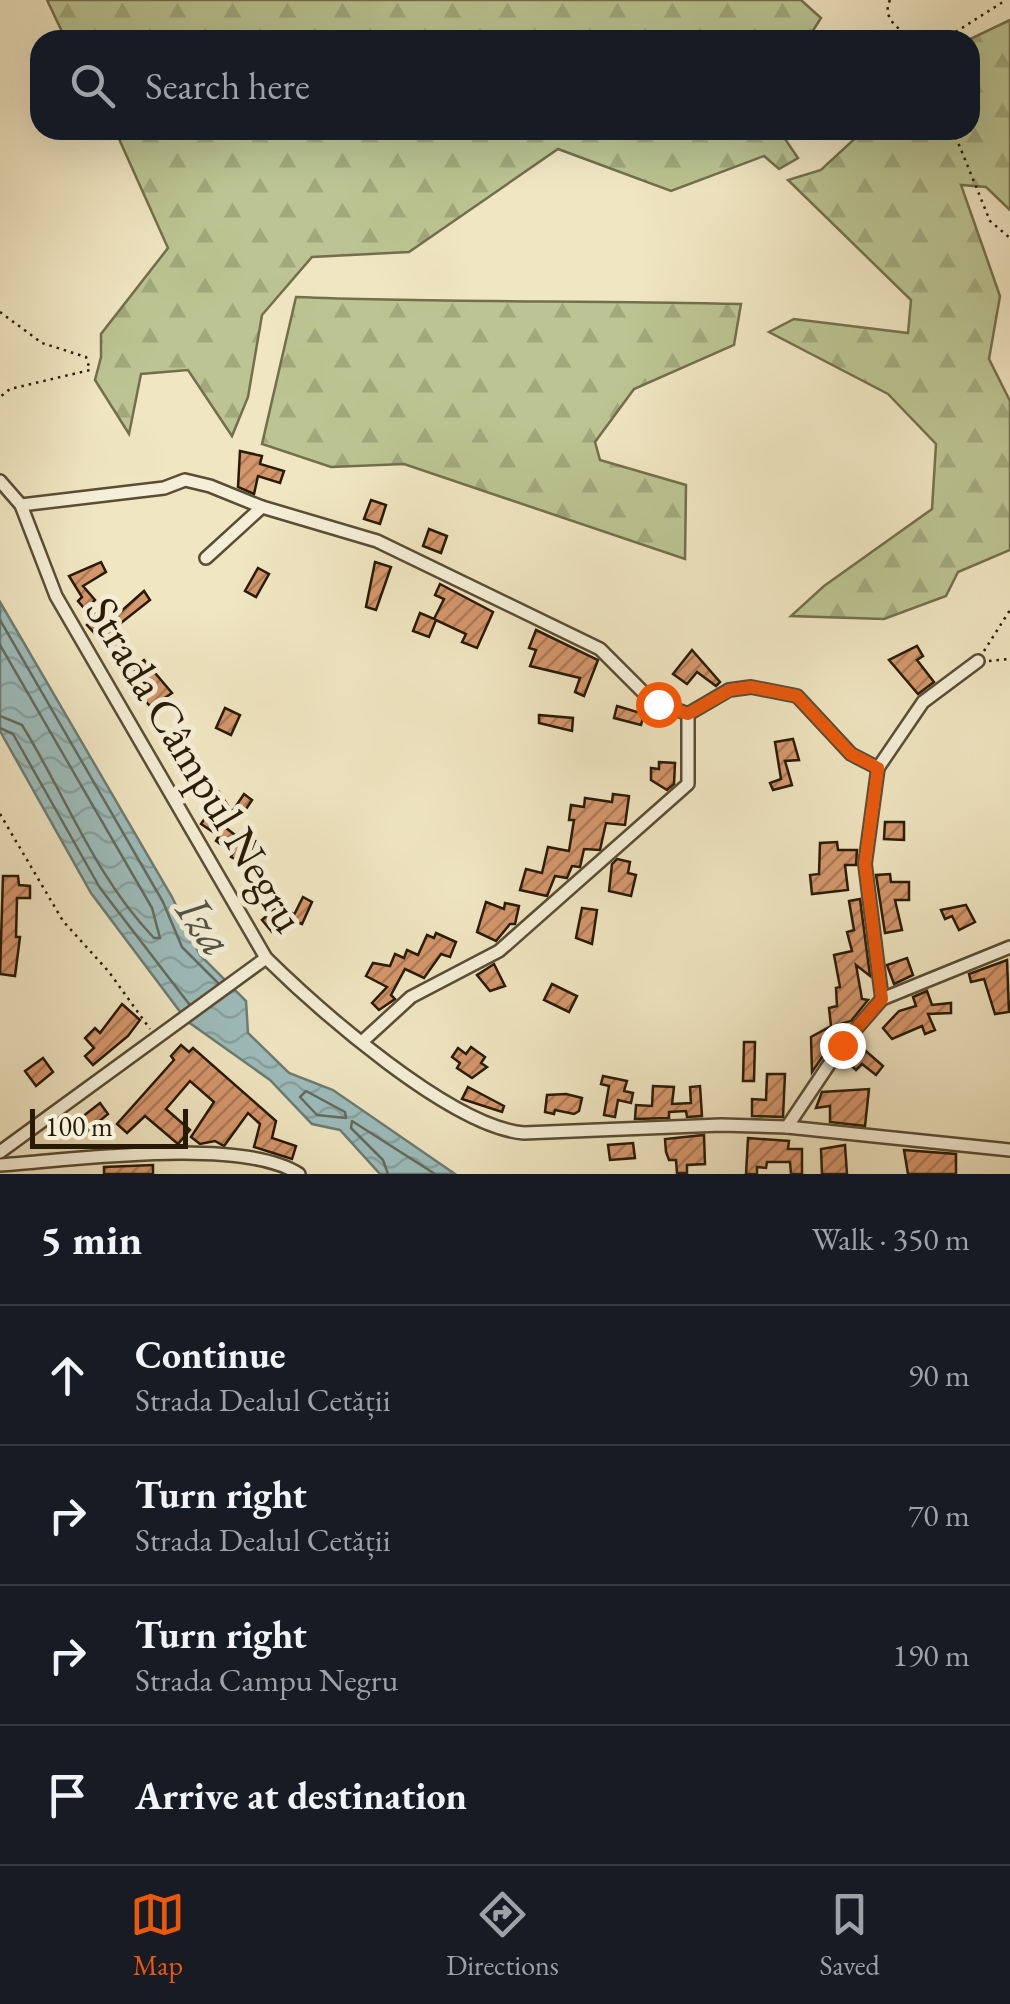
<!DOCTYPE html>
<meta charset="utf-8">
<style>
:root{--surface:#171b24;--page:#242831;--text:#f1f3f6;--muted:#9ea1a6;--line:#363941;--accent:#ea580c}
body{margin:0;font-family:"EB Garamond",serif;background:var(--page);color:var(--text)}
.scale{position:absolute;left:30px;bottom:25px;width:158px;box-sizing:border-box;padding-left:10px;border:5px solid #281a05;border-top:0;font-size:28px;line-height:35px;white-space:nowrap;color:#281a05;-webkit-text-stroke:8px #f5efd7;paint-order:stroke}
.stop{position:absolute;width:30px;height:30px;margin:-22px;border:8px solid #ea580c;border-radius:50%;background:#fff}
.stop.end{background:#ea580c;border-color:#fff;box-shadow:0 2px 10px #0008}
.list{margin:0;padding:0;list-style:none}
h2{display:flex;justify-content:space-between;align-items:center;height:130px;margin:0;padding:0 40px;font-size:42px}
h2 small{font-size:32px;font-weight:400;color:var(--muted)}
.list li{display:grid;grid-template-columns:65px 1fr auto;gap:30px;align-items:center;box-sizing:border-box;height:140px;padding:0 40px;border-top:2px solid var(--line)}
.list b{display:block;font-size:38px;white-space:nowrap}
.list p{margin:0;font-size:32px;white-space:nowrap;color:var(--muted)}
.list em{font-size:32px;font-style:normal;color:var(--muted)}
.icon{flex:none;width:55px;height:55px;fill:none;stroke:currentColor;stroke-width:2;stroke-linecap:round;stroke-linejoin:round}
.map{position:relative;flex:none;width:1010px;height:1174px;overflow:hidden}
.search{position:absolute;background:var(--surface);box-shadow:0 10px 40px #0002;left:30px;right:30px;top:30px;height:110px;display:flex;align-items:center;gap:25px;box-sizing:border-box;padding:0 35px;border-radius:30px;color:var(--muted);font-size:38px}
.sheet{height:690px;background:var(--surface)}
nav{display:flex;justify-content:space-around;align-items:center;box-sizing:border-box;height:140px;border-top:2px solid var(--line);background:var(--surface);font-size:28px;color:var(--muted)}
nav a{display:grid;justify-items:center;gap:5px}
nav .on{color:var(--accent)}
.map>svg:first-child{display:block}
</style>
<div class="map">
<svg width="1010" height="1174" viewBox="0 0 1010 1174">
<defs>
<pattern id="forest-firs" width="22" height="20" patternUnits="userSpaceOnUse" patternTransform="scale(2.5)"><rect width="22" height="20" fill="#bbc492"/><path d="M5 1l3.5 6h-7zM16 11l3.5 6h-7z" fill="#a1a87c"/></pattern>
<pattern id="water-waves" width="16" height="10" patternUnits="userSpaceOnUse" patternTransform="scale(2.5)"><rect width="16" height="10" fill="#9dbdbc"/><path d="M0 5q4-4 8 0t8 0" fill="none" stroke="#87a2a0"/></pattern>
<pattern id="building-hatch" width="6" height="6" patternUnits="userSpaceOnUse" patternTransform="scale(2.5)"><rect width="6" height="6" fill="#d5976c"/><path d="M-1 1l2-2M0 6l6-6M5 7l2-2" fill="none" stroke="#ad7a57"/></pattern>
</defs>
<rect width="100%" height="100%" fill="#f0e6c2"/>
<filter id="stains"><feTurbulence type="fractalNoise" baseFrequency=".002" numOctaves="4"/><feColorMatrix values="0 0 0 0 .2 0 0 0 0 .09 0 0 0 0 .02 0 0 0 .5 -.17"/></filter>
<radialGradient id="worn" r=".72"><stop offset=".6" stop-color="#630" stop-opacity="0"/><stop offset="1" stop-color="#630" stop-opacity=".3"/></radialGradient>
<g fill="url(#forest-firs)" stroke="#726f4c" stroke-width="2.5">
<path d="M47,0H801L821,18L807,40H66Z"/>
<path d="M1010,20V210L986,187L961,185L1000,296L989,359L1010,401V550L958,572L946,596L884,619L791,616L824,586L932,509L936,444L888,394L769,332L794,319L908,333L911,300L788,180L821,170L864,130H970L968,40Z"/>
<path d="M115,130H779L798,158L779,169L764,156L671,191L558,149L409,252L312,257L262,315L248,397L232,436L188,370L141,374L129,434L95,380L101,357V334L168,248Z"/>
<path d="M296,297C445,303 593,300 741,304L734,345L634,389L595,442L600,460L686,485L685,559L404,464L331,467L262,444Z"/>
</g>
<path fill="url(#water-waves)" stroke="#6e7c73" stroke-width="2.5" d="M0,602L172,897L200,955L246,1001L248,1033L289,1073L333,1090L455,1174H380L340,1130L312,1124L270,1080L187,1021L91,893L0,731Z"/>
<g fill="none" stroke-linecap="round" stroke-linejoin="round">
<g stroke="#626c60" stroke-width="2.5">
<path d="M0,620L163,902L182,947L218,983"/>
<path d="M0,645L152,908L160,938H154C95,877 66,796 22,725L0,716"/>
<path d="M0,728L13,734L100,888L189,1004"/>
<path d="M306,1091L345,1112L346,1118L317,1115L300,1097Z"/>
<path d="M388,1174L383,1160L351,1128L352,1121L435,1174"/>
</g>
</g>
<g fill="url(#building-hatch)" stroke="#281a05" stroke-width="2.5">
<path d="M240,451L262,456L260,464L284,471L280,483L258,476L254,494L238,487Z"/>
<path d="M371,500L386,505L380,524L364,519Z"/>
<path d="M429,529L447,536L441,553L423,546Z"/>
<path d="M101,562L106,572L83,586L95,600L90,605L108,623L144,591L150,600L112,630L130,648L118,659L87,625L93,619L78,601L82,597L69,576Z"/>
<path d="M375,562L391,567L376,610L366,607Z"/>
<path d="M258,568L269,574L256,597L245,591Z"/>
<path d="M440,584L493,612L477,648L462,642L466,634L436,620L429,637L413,631L420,613L434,619L444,599L435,595Z"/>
<path d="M536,630L598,660L584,696L575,692L580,678L530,666L536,650L529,648Z"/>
<path d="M917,646L923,656L917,660L934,682L918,694L889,660Z"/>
<path d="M692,650L720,682L716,686L697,672L687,684L673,674Z"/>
<path d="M144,660L172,693L151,707L139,695L148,685L134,669Z"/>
<path d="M617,706L644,714L641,725L614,718Z"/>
<path d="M225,708L240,715L231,735L216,728Z"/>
<path d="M539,715L573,718L572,731L539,723Z"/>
<path d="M793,739L799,760L785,761L792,785L773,790L770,783L781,779L775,742Z"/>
<path d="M659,762L675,763L674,784L667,790L651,780V768L659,769Z"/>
<path d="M219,792L232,812L244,794L252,800L240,818L209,798Z"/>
<path d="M613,794L629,796L625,825L606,823L600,850L584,849L580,867L572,866L567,878L555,876L547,896L520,890L526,869L542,873L548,847L569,851L574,820H569L571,805L584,807L585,798L612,802Z"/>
<path d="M208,814L239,838L255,841L245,864L231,857L233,853L216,841L219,836L201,824Z"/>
<path d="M885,822H904V840L884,839Z"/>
<path d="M837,842L838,850H857L856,865H845L848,890L812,894L810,875L819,874L820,843Z"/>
<path d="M617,859L630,862L628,873L636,875L631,896L609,891L612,864Z"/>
<path d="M890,874L891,882H909V900H895L902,930L885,933L876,875Z"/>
<path d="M3,876H18L19,885L30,886V898H17L16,937H20L15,976L0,974Z"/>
<path d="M303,897L312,902L302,924L293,920L272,932L262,920L283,902L294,915Z"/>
<path d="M860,899L870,976L856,965L862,999L868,1000L851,1021L837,1025L834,1040L812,1072L811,1037L831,1026L829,1008L837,1006L836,988L840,987L834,955L852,951L847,932L854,930L849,901Z"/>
<path d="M486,902L504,909L505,903L519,906L515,924H510L496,941L477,932Z"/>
<path d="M966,905L975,922L959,930L952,916L945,919L941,910Z"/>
<path d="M582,908L597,910L592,944L576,938Z"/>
<path d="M436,933L456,942L450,957L441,954L424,978L405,969L391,995L395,999L379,1010L372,1003L387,987L366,976L373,963L390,966L395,954L404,958L407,950L418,955L427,935L434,938Z"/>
<path d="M907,958L913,975L894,984L887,965Z"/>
<path d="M1007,960L1009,1012L995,1014L984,979L971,982L969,974Z"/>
<path d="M494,964L505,986L490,991L477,975Z"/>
<path d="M552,984L577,996L569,1012L544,1000Z"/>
<path d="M927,991L932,1005L951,1003V1013L928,1014L935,1030L925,1034L922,1026L892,1039L883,1028L899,1011L916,1006L913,997Z"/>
<path d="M122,1004L140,1020L128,1036L93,1065L85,1056L94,1048L85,1038L95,1028L100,1033Z"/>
<path d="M744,1042H755L754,1081H743Z"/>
<path d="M181,1045L189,1052L193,1048L276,1121L272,1138L296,1146L292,1159L254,1147L260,1124L248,1113L224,1146L215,1141L200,1144L191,1137L214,1102L190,1081L166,1109L190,1130L178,1144L145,1116L127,1133L117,1124L174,1060L171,1056Z"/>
<path d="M860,1046L883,1066L876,1075L862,1064L856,1070L844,1059Z"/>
<path d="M471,1047L485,1057L481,1063L487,1067L472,1078L457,1068L460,1063L452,1057L458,1048L466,1054Z"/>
<path d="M43,1058L53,1072L36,1086L25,1071Z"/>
<path d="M767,1074H785L783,1117L752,1116V1099L766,1100Z"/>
<path d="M603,1076L627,1081L624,1091L633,1093L631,1103L618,1100L615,1117L604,1115L609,1086L601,1084Z"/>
<path d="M653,1086L674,1087L672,1104L691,1103L690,1087L700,1086L702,1116L687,1117L686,1111L669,1112V1118L635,1119L636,1105L652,1106Z"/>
<path d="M468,1087L504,1106L502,1112L462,1099Z"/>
<path d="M869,1089L865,1126L830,1122V1106L816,1108L822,1092Z"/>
<path d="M566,1094L582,1098L579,1111L574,1114L555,1110L554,1114L545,1112L547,1095Z"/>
<path d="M100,1103L108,1114L86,1132L77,1121Z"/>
<path d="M704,1135L705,1164L687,1165V1173H677L676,1160H669L666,1152L665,1139Z"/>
<path d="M748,1138L789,1141L788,1149H802V1174H791L790,1162H767L766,1168L757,1167V1174H746Z"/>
<path d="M633,1143L635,1158L610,1160L608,1145Z"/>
<path d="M845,1145L847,1174H822L821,1149Z"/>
<path d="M904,1150L956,1154V1174H908Z"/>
<path d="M153,1165V1174H104V1167Z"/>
</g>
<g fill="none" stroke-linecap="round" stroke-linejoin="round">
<g stroke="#5a4d34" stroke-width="16">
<g id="minor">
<path d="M0,481L21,505L56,596L266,958C319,1010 451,1127 524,1133L721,1125L787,1127L1010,1150"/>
<path d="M21,505L164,488L185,480L210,486L262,507L377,541L600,649L651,700L688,714"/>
<path d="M206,558L262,507"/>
<path d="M882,999L1010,947"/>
<path d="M364,1040L411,997L499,951L688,784V714L729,690L751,687L797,696L851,754L878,768"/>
<path d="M787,1127L842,1045L882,999L865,864L878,768L923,702L978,661"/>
<path d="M0,1152L266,958"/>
<path d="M0,1165C71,1160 241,1136 299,1174"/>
</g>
</g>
<g stroke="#281a05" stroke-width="2.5" stroke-dasharray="2.5 5" stroke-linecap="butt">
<path d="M890,0C881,19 900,30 914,40"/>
<path d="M943,40L1006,0"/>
<path d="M953,130L990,221L1010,238"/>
<path d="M0,312L42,343L86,357L90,370L10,389L0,397"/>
<path d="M984,651L1010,610"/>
<path d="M989,661L1010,659"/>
<path d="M0,814L63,921L109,972L150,1029"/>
</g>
<use href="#minor" stroke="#f5efd7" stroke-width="11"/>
</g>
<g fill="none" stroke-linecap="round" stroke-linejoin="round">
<path stroke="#ea580c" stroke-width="12" d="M658,704L688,714L730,690L751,687L797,696L851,754L878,768L865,864L882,999L842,1045"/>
</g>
<g text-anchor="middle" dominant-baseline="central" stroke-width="10" stroke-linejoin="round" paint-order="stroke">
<g font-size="45" fill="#281a05" stroke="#f5efd7">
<text transform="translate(196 764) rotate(59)">Strada Câmpul Negru</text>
</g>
<g font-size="48" font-style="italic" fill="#515345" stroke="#f5efd7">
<text transform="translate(206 925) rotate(55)">Iza</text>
</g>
</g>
<rect width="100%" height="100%" filter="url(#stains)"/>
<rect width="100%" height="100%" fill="url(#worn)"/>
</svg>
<div class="scale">100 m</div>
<div class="stop" style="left:658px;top:704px"></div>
<div class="stop end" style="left:842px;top:1045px"></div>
<div class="search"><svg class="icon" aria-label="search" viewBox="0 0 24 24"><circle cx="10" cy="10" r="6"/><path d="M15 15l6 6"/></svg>Search here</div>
</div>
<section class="sheet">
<h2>5 min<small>Walk · 350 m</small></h2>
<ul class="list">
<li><svg class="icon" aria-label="ahead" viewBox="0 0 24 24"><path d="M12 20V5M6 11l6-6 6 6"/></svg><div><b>Continue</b><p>Strada Dealul Cetății</p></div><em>90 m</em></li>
<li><svg class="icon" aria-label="right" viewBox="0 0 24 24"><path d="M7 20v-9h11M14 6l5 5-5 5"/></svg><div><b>Turn right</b><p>Strada Dealul Cetății</p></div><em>70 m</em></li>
<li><svg class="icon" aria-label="right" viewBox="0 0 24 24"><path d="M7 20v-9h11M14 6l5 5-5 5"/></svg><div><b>Turn right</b><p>Strada Campu Negru</p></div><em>190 m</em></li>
<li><svg class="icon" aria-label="arrive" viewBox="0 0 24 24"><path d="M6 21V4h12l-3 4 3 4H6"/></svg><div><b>Arrive at destination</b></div></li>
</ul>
</section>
<nav>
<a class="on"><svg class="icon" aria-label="map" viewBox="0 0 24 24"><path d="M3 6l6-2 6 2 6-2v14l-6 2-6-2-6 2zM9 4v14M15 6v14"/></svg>Map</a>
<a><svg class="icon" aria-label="directions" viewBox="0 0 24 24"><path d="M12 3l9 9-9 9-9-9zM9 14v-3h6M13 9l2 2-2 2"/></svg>Directions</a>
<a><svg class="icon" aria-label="saved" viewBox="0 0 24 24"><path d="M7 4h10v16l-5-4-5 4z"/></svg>Saved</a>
</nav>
